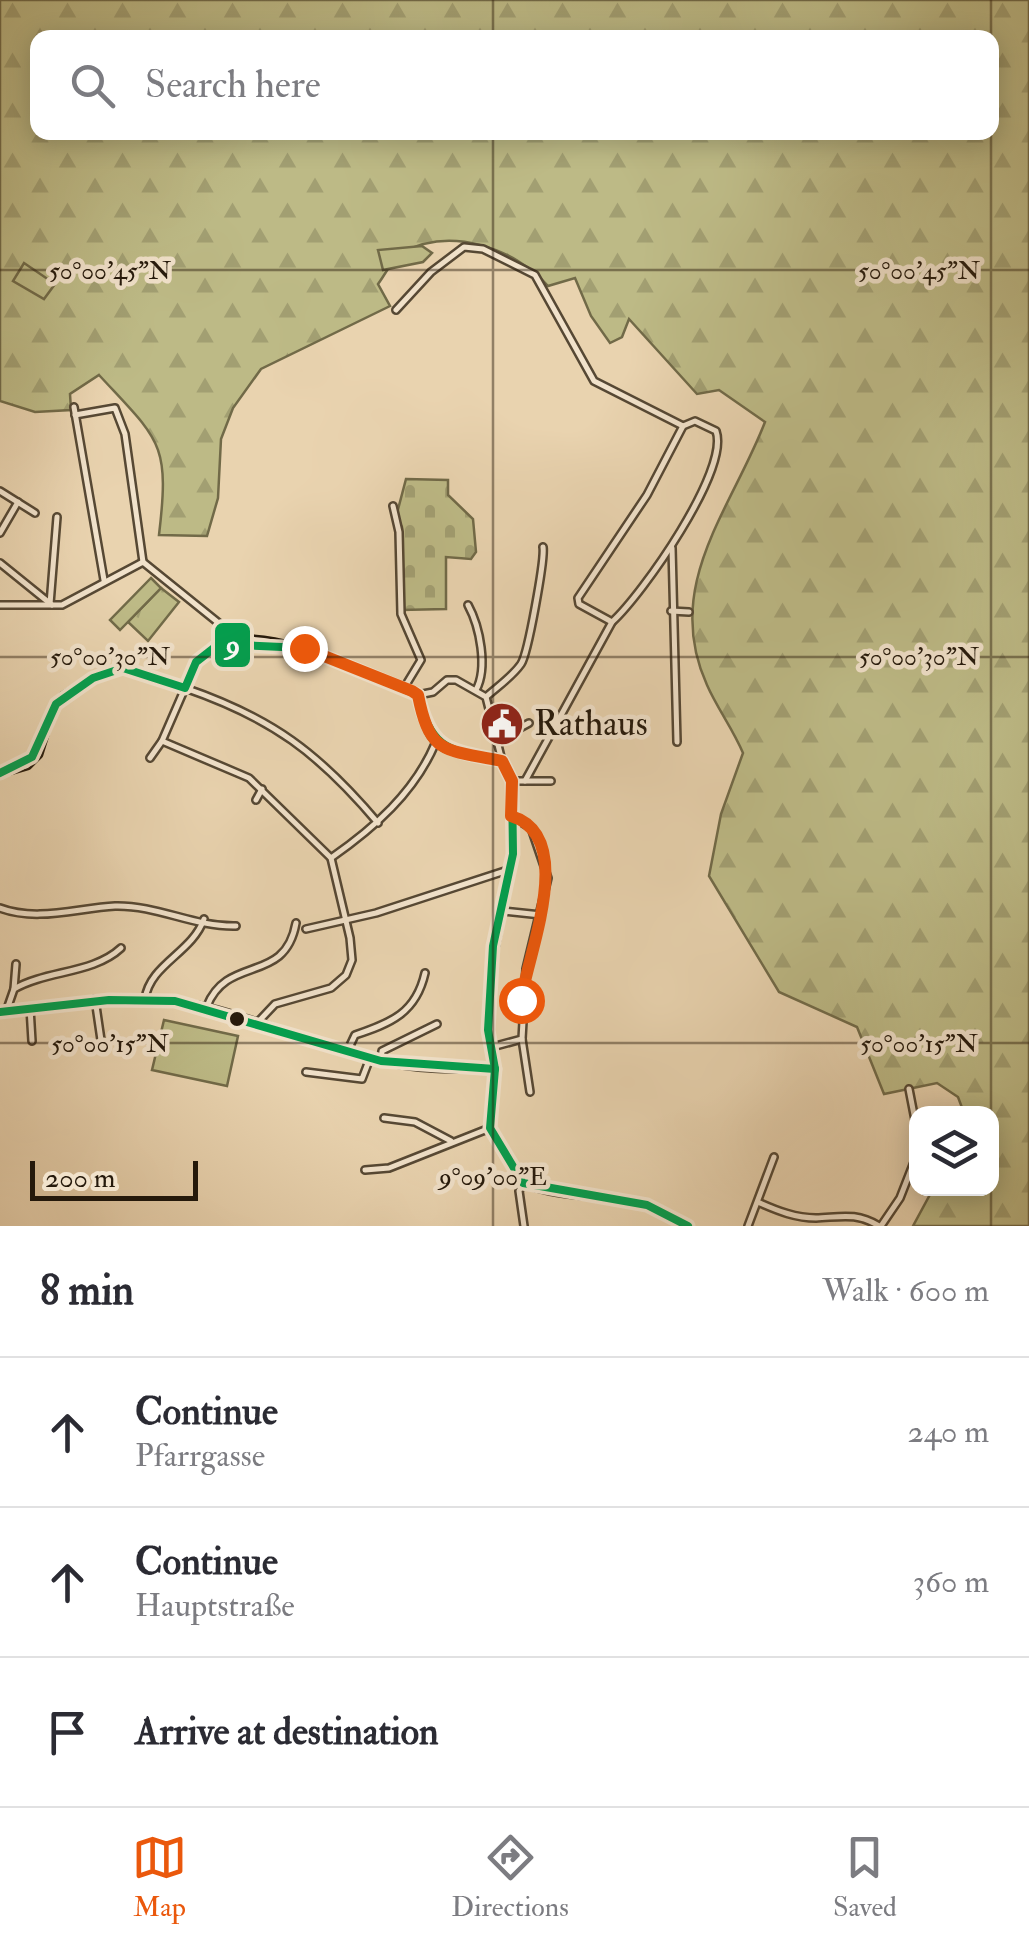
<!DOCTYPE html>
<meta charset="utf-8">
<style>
:root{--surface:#fff;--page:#f2f2f3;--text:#2b2b33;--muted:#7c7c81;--line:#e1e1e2;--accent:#ea580c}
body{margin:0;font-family:"IM FELL Double Pica",serif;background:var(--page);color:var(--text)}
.controls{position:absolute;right:30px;bottom:30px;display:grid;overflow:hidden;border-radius:20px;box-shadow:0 5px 25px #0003}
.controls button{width:90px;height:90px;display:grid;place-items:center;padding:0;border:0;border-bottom:2px solid var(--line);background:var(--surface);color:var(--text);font:50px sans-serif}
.scale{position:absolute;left:30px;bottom:25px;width:168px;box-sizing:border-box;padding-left:10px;border:5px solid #25190b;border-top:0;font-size:28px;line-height:35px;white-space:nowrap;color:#25190b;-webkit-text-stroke:8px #f1e2cb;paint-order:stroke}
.stop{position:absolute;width:30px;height:30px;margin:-22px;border:8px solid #ea580c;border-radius:50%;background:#fff}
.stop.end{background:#ea580c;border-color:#fff;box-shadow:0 2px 10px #0008}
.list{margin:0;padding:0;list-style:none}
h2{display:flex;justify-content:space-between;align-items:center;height:130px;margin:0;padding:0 40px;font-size:42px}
h2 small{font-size:32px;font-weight:400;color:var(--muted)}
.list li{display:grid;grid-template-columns:65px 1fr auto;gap:30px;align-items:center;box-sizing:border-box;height:150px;padding:0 40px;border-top:2px solid var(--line)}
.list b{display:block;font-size:38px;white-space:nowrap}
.list p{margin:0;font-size:32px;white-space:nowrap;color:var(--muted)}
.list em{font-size:32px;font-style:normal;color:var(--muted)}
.icon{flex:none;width:55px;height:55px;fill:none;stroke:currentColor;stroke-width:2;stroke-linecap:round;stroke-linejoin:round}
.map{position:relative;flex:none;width:1029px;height:1226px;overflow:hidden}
.search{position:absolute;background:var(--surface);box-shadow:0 5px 25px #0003;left:30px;right:30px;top:30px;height:110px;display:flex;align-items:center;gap:25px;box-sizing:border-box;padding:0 35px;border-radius:20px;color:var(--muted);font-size:38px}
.sheet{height:580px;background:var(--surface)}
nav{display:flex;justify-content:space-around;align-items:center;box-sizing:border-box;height:140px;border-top:2px solid var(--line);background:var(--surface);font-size:28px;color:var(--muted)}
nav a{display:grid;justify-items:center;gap:5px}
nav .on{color:var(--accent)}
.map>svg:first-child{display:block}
</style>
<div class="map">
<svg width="1029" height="1226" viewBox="0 0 1029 1226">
<defs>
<pattern id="grass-tufts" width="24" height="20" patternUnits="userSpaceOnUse" patternTransform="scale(2.5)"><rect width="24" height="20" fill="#bdba86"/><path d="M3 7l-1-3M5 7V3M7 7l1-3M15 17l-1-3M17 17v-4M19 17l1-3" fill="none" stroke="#a29f72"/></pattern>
<pattern id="forest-firs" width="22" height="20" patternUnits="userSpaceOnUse" patternTransform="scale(2.5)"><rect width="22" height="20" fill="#bdba86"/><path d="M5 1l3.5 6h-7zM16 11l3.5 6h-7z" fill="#a29f72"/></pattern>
<pattern id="cemetery-stones" width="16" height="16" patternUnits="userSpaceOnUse" patternTransform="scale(2.5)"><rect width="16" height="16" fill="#bdba86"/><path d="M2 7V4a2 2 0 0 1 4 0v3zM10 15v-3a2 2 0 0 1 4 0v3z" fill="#a29f72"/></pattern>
</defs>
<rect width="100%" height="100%" fill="#e9d3af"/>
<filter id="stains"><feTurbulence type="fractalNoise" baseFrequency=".002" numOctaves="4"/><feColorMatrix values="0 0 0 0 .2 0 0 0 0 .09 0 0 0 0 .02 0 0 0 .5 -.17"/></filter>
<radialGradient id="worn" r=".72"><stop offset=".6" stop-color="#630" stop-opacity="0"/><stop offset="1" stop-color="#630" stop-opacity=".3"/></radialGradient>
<path fill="url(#grass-tufts)" stroke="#716a48" stroke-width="2.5" d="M161,588L179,602L148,641L128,622Z"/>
<path fill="url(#forest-firs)" stroke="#716a48" stroke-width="2.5" fill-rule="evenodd" d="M0,0H1029V1226H913L933,1189L992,1188V1114L964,1113L958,1097L937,1083L884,1094L857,1027L779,992L709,876L721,814L743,753C733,729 717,708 707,685C662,586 731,510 765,422L719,390L697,394L629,319L622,337L610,343L591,316L575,278L548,286C515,248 450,226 402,253C393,258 385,275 378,284L390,306L261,369L233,408L221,439L218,498L207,536L159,535C170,442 160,441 99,375L70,394L71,410L35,412L0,401ZM38,38H992V132H38Z"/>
<path fill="url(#cemetery-stones)" stroke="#716a48" stroke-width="2.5" d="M406,479L448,480V495L473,519L476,552L471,559L446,557V609L401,610L402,527L396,517Z"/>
<g fill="#bdba86" stroke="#716a48" stroke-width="2.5">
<path d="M422,246L432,253L423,262L383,270L378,250Z"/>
<path d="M24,263L55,284L44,299L13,281Z"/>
<path d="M151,578L161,588L120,630L110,620Z"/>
<path d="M164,1020L238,1036L227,1086L152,1070Z"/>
</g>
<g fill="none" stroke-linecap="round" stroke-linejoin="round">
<g stroke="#564834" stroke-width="10">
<g id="street">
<path d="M396,310L431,272L464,247L483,249L535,275L594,381L683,426"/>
<path d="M74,407L104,580"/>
<path d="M75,415L115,408L125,434L143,562"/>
<path d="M695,421L716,431C730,470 642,595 612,622L579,604L578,598L647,495L683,426Z"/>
<path d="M0,491L35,513"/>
<path d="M393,506L399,532L401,614L421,660L404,688"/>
<path d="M0,533L18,502"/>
<path d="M672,548L677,742"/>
<path d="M0,563L52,605"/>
<path d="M50,604L57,517"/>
<path d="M0,605H62L143,562L241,641"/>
<path d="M468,605C480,627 488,668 476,690"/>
<path d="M671,611L689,612"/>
<path d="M418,695L433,692L447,680H456L486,697L502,761L512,781L513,854L490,973L488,1030L495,1069L490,1128L523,1183C581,1206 633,1185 688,1226"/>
<path d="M486,697C497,687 512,677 521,664C528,654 545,559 543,547"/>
<path d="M162,741L249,778L331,858L350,938L352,960L346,975L331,988L275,1004L259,1021"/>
<path d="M496,741L529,723"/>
<path d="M150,758L162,741L185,688C272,718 319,753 378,823"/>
<path d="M512,781H551"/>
<path d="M525,781L612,622"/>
<path d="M256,800L262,789"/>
<path d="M331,858C374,828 414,793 435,744"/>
<path d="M0,908C37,922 77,908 115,906C158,905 193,927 236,926"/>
<path d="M504,911L541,915"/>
<path d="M306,929L376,913L511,869"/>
<path d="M14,989L16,964"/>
<path d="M95,999L101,1040"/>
<path d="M145,999C150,964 192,953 204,919"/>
<path d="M207,1006C228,954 285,985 296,923"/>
<path d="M30,1008L32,1041"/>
<path d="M0,1012C59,1009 115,993 175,1001C247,1012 310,1046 381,1061C419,1070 456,1069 495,1069"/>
<path d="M6,1012L14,989C47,970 93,974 121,948"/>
<path d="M522,1039L530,1092"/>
<path d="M492,1047L522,1039L526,969L548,878L531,828L511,816"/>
<path d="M347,1052L355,1035C391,1023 416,1013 425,973"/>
<path d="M381,1061L382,1051L437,1024"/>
<path d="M306,1072L362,1079L370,1058"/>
<path d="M909,1089L916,1125"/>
<path d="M384,1118L415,1122L451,1141"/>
<path d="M365,1170L389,1168L490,1128"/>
<path d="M523,1183L519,1191L524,1226"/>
<path d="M760,1203C778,1211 796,1218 816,1218C841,1217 856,1212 879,1226"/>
<path d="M748,1226L774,1157"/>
<path d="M881,1226L900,1198L916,1157"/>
</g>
</g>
<g stroke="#25190b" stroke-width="11">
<path id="secondary" d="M0,773L27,765L38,754L51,712L64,696L94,678L123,668L185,688C192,671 199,654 217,645C262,623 368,674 412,691L418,695C430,757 445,748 502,761"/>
</g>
<use href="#street" stroke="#f1e2cb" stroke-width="5"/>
<use href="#secondary" stroke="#f1e2cb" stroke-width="6"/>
<g stroke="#f1e2cb" stroke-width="15">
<g id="bus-1">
<path d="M0,773L32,757L56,704L93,678L123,668L185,688L196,662L219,644L304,648L418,695C431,752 450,750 502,761L512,781L513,854L493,946L488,1030L495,1069L490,1128L523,1183L647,1205L688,1226"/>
<path d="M0,1012L109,1000L175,1001L381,1061L495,1069"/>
</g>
</g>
<use href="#bus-1" stroke="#029f4e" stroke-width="8"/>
</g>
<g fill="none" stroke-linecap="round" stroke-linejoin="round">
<path stroke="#ea580c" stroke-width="12" d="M304,648L412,691L418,695C430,756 445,749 502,761L512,781L511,816C578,836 528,953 521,1000"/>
</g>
<path fill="none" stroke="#25190b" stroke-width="2.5" stroke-opacity="0.45" d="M493,0V38M991,0V38M493,132V1226M991,132V1114M0,270H1029M0,657H1029M0,1043H1029M991,1188V1226"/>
<defs>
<g id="civic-disc" transform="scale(2.25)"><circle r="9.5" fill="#8f2418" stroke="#f1e2cb"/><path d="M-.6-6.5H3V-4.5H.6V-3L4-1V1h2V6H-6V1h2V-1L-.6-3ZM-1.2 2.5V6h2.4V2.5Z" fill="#fff"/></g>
</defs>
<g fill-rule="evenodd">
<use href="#civic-disc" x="502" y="724"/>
</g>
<circle fill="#25190b" stroke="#f1e2cb" stroke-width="4" cx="237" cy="1019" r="9"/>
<g text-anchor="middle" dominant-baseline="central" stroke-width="9" stroke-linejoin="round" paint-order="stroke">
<g font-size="35" fill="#25190b" stroke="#f1e2cb" text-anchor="start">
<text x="534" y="724">Rathaus</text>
</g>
</g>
<g font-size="25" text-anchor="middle" fill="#25190b" stroke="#f1e2cb" stroke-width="9" stroke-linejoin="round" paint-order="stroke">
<text x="110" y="279">50°00'45"N</text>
<text x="919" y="279">50°00'45"N</text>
<text x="110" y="665">50°00'30"N</text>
<text x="919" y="665">50°00'30"N</text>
<text x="110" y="1052">50°00'15"N</text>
<text x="919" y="1052">50°00'15"N</text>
<text x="493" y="1185">9°09'00"E</text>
</g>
<rect stroke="#f1e2cb" stroke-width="4" x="213" y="621" width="39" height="48" rx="10" fill="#029f4e"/>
<g font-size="28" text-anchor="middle" font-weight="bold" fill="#fff">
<text x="233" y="654">9</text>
</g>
<rect width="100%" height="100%" filter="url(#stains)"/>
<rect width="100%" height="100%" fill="url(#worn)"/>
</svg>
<div class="controls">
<button><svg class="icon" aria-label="layers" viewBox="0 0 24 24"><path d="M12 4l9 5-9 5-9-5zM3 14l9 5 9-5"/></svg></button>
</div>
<div class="scale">200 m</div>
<div class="stop" style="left:521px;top:1000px"></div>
<div class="stop end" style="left:304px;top:648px"></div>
<div class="search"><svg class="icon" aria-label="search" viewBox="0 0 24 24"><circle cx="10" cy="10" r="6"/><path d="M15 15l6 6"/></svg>Search here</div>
</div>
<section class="sheet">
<h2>8 min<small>Walk · 600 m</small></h2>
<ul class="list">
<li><svg class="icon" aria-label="ahead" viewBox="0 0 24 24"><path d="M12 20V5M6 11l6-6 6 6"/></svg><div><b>Continue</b><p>Pfarrgasse</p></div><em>240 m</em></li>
<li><svg class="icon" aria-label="ahead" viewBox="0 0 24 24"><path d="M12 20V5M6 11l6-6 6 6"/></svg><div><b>Continue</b><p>Hauptstraße</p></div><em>360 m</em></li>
<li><svg class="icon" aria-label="arrive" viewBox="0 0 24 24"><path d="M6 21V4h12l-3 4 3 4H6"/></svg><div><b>Arrive at destination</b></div></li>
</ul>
</section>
<nav>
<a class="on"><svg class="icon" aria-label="map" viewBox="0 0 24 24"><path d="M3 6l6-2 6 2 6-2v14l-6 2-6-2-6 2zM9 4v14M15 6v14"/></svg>Map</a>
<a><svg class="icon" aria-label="directions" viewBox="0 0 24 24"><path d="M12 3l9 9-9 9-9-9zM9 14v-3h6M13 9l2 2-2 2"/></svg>Directions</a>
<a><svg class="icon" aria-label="saved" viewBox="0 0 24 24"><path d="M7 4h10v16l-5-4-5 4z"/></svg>Saved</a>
</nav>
